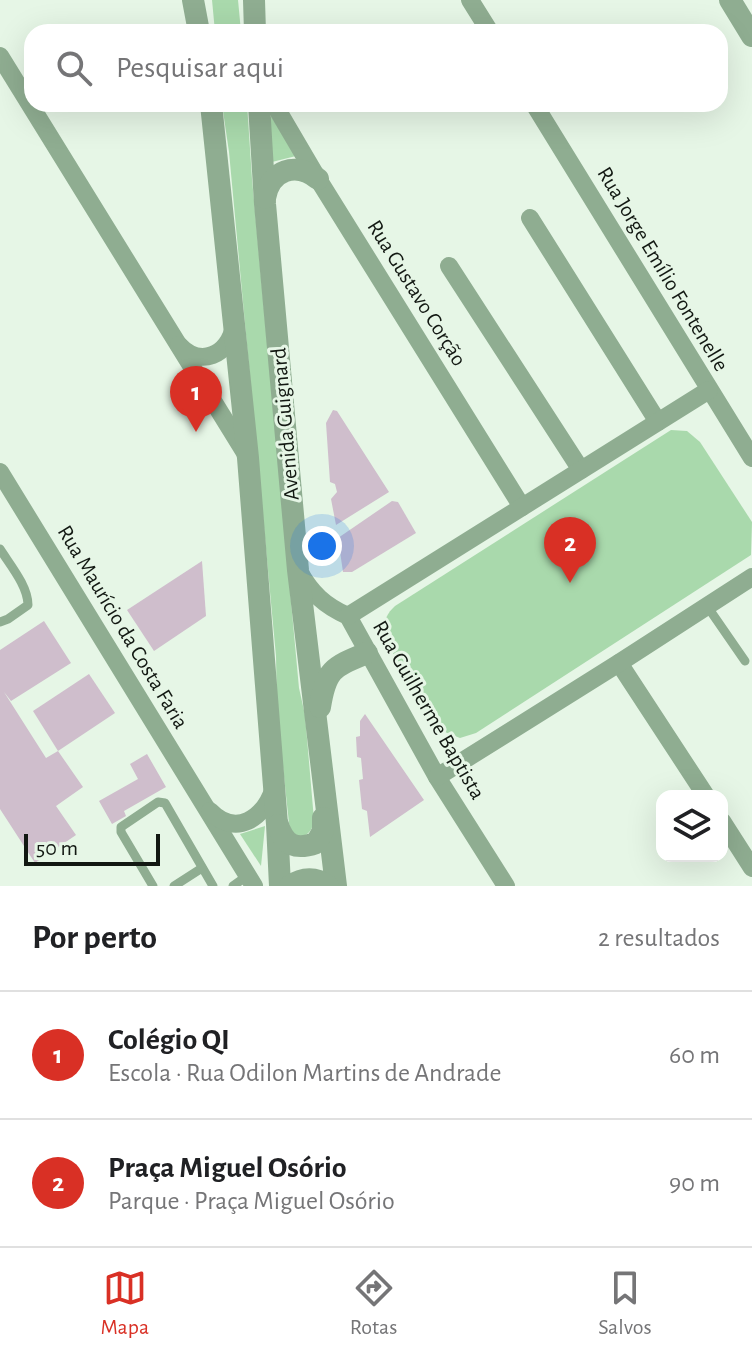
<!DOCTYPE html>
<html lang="pt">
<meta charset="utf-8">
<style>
:root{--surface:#fff;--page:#f2f2f2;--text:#202124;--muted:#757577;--line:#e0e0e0;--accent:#d93025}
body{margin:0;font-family:"Alegreya Sans",sans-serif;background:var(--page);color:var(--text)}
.controls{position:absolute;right:24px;bottom:24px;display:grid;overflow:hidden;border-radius:16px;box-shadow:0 8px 32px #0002}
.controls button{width:72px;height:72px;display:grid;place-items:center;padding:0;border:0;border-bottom:2px solid var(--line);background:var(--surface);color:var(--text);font:40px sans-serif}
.scale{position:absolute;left:24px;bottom:20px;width:136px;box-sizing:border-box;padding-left:8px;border:4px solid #121812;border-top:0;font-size:22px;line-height:28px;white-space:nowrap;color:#121812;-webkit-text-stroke:6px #e6f6e6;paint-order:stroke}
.you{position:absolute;left:322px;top:546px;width:28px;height:28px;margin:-20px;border:6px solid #fff;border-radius:50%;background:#1a73e8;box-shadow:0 0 0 12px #1a73e833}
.badge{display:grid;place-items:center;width:52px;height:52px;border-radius:50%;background:var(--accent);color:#fff;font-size:26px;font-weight:700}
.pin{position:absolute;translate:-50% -66px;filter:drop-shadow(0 2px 4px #0008)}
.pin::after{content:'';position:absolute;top:42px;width:28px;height:24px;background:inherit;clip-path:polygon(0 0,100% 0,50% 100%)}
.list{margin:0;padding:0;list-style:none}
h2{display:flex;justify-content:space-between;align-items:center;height:104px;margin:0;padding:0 32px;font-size:34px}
h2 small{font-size:26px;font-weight:400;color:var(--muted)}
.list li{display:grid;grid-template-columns:52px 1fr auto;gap:24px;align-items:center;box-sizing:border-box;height:128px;padding:0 32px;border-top:2px solid var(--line)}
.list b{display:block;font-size:30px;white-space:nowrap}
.list p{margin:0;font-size:26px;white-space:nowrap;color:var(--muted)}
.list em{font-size:26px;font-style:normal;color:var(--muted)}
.icon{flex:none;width:44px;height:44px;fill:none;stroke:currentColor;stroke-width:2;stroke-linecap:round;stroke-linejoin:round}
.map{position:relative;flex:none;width:752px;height:886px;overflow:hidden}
.search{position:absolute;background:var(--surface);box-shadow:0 8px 32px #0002;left:24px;right:24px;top:24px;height:88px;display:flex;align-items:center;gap:20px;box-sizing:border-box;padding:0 28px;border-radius:24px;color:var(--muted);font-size:30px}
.sheet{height:360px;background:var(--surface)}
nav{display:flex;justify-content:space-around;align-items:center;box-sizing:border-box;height:112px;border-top:2px solid var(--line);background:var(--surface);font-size:22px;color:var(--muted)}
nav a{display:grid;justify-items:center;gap:4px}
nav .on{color:var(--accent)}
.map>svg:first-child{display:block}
</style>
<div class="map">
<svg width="752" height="886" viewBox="0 0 752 886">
<rect width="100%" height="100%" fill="#e6f6e6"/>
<g fill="#a9d9ac">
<path d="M212,0H238L241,32H215Z"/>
<path d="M222,104H247L252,179L299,688L305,715L314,820C312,839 293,843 289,823L277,711L276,656L229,152Z"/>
<path d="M271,116L296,156L272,162L268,120Z"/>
<path d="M671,430L687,431L700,442L752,522L751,555L476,733L460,738L445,732L387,644C381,629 383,617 395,606Z"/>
<path d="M265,826L261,866L240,834Z"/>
</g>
<g fill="#cfbecc">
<path d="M333,410L337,411L389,492L336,525L331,499L337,492L335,484L330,482L326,423Z"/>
<path d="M392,501L398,502L416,533L352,572H343L338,538Z"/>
<path d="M202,561L206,616L154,651L127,610Z"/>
<path d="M44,621L71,663L11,701L4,692L46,758L58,751L83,787L56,806L76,835L35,863L0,809V650Z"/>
<path d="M89,674L115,713L58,751L33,711Z"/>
<path d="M365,714L424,800L370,837L367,811L362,809L359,780L363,779L361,758L357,757L356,737L360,736V721Z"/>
<path d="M147,754L166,787L124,811L126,816L112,824L99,801L138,779L130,764Z"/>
</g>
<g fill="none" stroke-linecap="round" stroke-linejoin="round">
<g stroke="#8fad91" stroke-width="9">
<path d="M0,549C10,565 28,586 28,605L8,619L0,622"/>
<path d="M707,606L745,661"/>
<path d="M153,886L121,832V827L158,802L165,803L213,886"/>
<path d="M174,886L202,868"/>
<path d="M233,886L247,876"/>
</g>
<g stroke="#8fad91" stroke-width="18">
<path d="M470,0L490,32"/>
<path d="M0,56L247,456"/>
<path d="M274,104L318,179L522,507"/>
<path d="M534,104L752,458"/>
<path d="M530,218L658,422"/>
<path d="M449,266L581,470"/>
<path d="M179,345C200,368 229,355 234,326"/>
<path d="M0,472L254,886"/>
<path d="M299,571C311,593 325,606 348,616L437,777L506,886"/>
<path d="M348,616L709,390"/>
<path d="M619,663L706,796"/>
<path d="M437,777L619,663L752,577"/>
<path d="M210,811C236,838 264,818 274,788"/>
<path d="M722,821L752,868"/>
</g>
<g stroke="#8fad91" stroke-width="22">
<path d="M193,0L199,32"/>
<path d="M254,0L255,32"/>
<path d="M730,0L752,36"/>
<path d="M211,104L248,458L277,824L280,886"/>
<path d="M259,104L265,204L298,570L336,886"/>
<path d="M265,198C270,170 296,161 318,179"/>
<path d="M320,707C326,669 333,667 367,653"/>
<path d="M278,825C285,846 296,850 316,843L323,831V818"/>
<path d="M290,886C303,877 316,877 328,886"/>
</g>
</g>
<g text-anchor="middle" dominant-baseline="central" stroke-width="6" stroke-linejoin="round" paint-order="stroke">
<g font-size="22" fill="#121812" stroke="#e6f6e6">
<text transform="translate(663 269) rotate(59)">Rua Jorge Emílio Fontenelle</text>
<text transform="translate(417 293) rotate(58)">Rua Gustavo Corção</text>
<text transform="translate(285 424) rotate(-95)">Avenida Guignard</text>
<text transform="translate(123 627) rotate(59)">Rua Maurício da Costa Faria</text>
<text transform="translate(429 710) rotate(60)">Rua Guilherme Baptista</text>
</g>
</g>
</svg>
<div class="controls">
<button><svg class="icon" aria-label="layers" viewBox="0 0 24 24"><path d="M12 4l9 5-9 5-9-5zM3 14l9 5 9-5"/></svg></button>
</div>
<div class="scale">50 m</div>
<div class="you"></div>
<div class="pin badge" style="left:196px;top:432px">1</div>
<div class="pin badge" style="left:570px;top:583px">2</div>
<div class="search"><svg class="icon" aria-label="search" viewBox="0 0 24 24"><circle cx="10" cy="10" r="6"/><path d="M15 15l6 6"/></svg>Pesquisar aqui</div>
</div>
<section class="sheet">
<h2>Por perto<small>2 resultados</small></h2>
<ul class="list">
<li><span class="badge">1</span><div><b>Colégio QI</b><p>Escola · Rua Odilon Martins de Andrade</p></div><em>60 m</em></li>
<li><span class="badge">2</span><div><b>Praça Miguel Osório</b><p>Parque · Praça Miguel Osório</p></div><em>90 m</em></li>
</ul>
</section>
<nav>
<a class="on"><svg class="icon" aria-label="map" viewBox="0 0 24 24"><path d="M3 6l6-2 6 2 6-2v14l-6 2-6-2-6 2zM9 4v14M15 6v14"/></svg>Mapa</a>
<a><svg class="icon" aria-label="directions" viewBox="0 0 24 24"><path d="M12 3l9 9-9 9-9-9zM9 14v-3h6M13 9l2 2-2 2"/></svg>Rotas</a>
<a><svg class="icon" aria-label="saved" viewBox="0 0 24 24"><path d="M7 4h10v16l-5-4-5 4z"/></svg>Salvos</a>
</nav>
